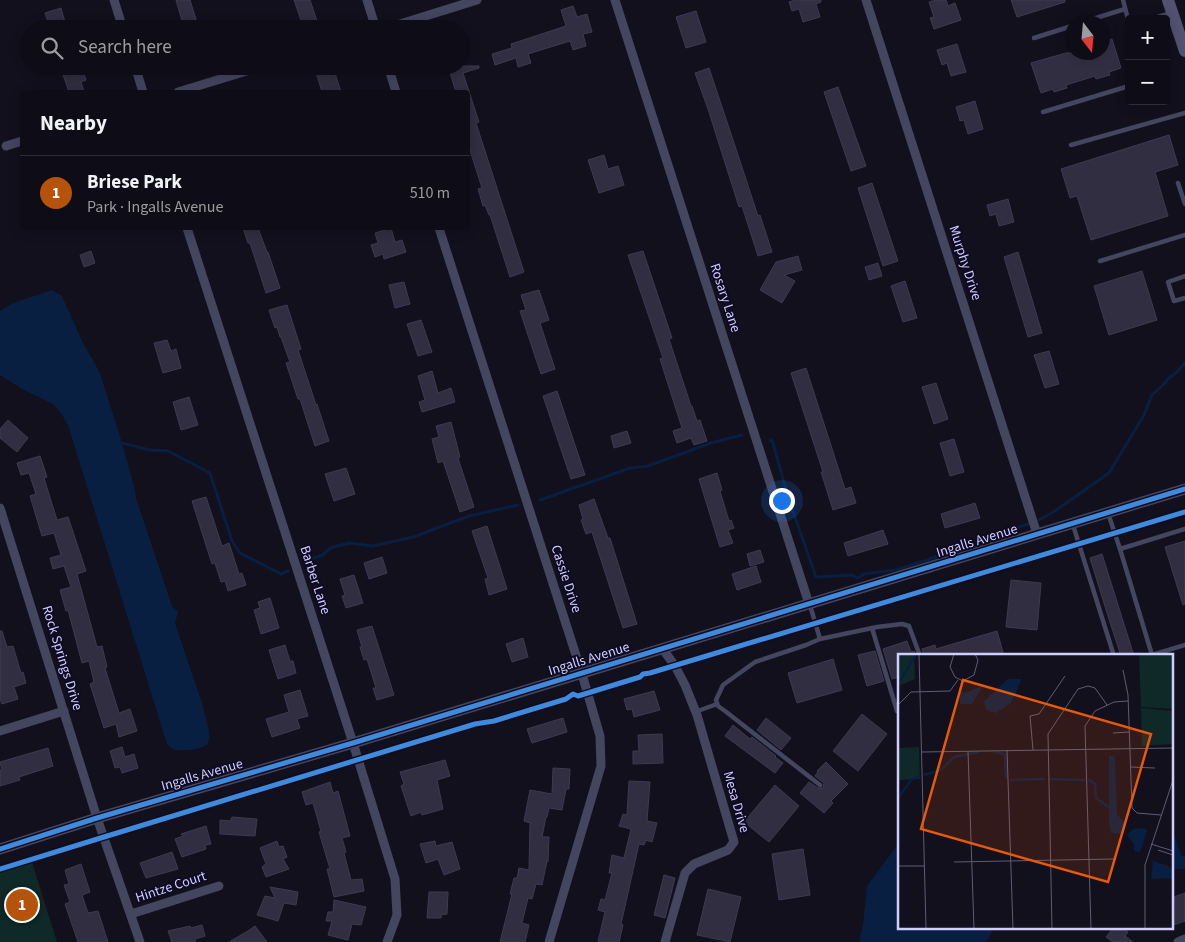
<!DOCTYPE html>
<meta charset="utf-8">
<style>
:root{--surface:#0e0c16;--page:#17151f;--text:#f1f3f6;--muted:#9b9ba1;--line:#2e2c35;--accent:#b45309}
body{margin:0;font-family:"Source Sans 3",sans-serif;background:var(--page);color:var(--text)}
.controls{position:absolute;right:15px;top:15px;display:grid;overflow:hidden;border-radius:5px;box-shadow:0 2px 12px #0003}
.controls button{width:45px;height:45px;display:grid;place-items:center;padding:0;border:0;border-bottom:1px solid var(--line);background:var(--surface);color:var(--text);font:25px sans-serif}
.compass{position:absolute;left:1065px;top:15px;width:45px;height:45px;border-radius:50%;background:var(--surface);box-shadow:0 2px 12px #0003;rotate:164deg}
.you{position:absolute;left:781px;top:500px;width:18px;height:18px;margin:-12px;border:4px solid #fff;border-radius:50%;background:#1a73e8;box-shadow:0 0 0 8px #1a73e833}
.badge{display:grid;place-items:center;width:32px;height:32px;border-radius:50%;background:var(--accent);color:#fff;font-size:16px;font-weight:700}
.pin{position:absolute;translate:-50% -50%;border:2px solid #fff;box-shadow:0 1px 5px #0006}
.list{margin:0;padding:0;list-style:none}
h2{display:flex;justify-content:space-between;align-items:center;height:65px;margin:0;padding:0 20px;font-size:21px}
h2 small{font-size:16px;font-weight:400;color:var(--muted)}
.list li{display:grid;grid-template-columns:32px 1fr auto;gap:15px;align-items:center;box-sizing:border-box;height:75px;padding:0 20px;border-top:1px solid var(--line)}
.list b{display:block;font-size:19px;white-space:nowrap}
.list p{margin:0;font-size:16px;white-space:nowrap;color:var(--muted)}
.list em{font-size:16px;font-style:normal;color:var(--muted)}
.icon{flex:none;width:28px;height:28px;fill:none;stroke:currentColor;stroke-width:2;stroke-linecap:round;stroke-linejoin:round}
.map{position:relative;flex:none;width:1185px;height:942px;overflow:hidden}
.search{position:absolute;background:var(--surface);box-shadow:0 2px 12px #0003;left:20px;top:20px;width:450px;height:55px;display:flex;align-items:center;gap:12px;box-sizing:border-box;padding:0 18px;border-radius:28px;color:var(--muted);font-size:19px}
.panel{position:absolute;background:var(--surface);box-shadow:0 2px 12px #0003;left:20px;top:90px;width:450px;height:140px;border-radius:5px}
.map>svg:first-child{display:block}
</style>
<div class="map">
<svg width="1185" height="942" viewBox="0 0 1185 942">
<rect width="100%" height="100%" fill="#12101d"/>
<path fill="#0f2928" d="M30,856L57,942H0V867Z"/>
<g fill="#081f41">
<path d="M52,290L62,296L82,341L100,373L122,443L134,486L136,498L172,606L178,612L175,623L203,706L209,731V739L207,745C196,750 186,751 174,750L167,744L68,425L61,413L53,404L22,389L0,375V311L13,303Z"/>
<path d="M1171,825L1181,855L1185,857V869H1171Z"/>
<path d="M899,843V928H994L986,942H859L863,924L867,886Z"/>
</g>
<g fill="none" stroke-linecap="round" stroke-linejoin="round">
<g stroke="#081f41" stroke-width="3">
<path d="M770,440H772L789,500L816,577L852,575L858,578L864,574L896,570L963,548L1041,519L1055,511L1109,473L1144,415L1152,395L1165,383L1168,379L1177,372L1185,363"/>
<path d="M122,443L150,450L168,451L210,473L232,541L240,553L281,574L288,571"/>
<path d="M540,500L630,468L648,466L711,443L742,435"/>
<path d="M304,561L323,555L330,548L349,543L373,546L413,537L469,516L518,505"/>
</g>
</g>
<g fill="#302e40" stroke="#3d3a52">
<path d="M176,0H190L199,29H182L180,21H182Z"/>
<path d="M294,0H310L318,24L304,29Z"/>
<path d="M796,0H821V2L816,4L820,17L803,22L799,9L792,11L789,2Z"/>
<path d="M936,0H946L948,6L955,3L961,20L934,29L930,18L934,17L929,2Z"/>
<path d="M1011,0H1065V2L1017,17Z"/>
<path d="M573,6L577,17L587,14L592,32L583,34L586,46L573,50L570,41L528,54L531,63L518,67L516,58L495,65L492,54L512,48L511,44L566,26L561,10Z"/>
<path d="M61,8L67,29H50L45,13Z"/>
<path d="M696,11L706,42L686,48L676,17Z"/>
<path d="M1112,39L1121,68L1109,72L1110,75L1096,79L1095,76L1066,85L1067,88L1054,92L1053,89L1041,93L1031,63L1066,53L1102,52V42Z"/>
<path d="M957,44L966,72L951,76L947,63L942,65L937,50Z"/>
<path d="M60,66H76L77,69L82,67L86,80L81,82L84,92H69Z"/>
<path d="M448,66H479V68L463,73L479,122L476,123L524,272L510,277L490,215H489L485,205L483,206L478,189L482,188L468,144V93L469,92H456Z"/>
<path d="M333,67L341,92H322L316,72Z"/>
<path d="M709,68L737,152L758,216L760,215L772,252L758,256L742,206L739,207L708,109L695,73Z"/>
<path d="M838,87L866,166L851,171L824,92Z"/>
<path d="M975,101L983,129L968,134L964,120L960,121L956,107Z"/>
<path d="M1169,135L1178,165L1155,172L1168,216L1091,240L1077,196L1070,198L1061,169Z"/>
<path d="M604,155L608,169L618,166L624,185L599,193L588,160Z"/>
<path d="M872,183L898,261L883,266L858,188Z"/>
<path d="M1008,199L1014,222L999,226L996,214L990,216L987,205Z"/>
<path d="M243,228H258L267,252H268L280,288L266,293L250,243H248Z"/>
<path d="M391,228L395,242L402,240L406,252L384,259L383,254L375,257L371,245L378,243L375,233Z"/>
<path d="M91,251L95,263L84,267L80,255Z"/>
<path d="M643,251L672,338L669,339L691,406H692L697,421L700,420L707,441L694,445L691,438L677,443L673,431L682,428L660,359L663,358L628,255Z"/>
<path d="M1018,252L1042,333L1028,337L1004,257Z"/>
<path d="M798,256L802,270L784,275L795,281L782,303L760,290L776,262Z"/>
<path d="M878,263L882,276L869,280L865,267Z"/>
<path d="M1142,271L1157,320L1109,335L1094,286Z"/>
<path d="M905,281L917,318L903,322L891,286Z"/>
<path d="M404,282L410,304L395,308L389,285Z"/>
<path d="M539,290L549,320L540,323L555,369L541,374L520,311L526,310L521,295Z"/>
<path d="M287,305L301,349L298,350L316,405L317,404L329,441L315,446L300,399H298L286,363L290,362L281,337H280L277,327L275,328L269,310Z"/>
<path d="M421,320L432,352L418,356L407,324Z"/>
<path d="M167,340L171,351L176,349L181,368L163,373L154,343Z"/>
<path d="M1049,351L1059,384L1045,388L1034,355Z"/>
<path d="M806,368L845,489L851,487L856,503L833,510L821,472H823L791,373Z"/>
<path d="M432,371L438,393L451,388L455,402L422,412L419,402L425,400L418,376Z"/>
<path d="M936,383L948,419L934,424L922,387Z"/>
<path d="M557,391L585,475L571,479L543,396Z"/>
<path d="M189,397L198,425L181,430L173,402Z"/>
<path d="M8,420L28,438L17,452L0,438V429Z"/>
<path d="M451,422L460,457L458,458L474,507L460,512L443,461L438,463L432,439L439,437L436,426Z"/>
<path d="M627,431L631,443L614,448L611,436Z"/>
<path d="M954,439L964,472L950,476L940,443Z"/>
<path d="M40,456L47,477L44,478L57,520L68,517L86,571L77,574L97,647L102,646L107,667L105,668L119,713L130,709L137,731L119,737L116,724L104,728L90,684L94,682L89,661L82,663L68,610L66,611L60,590L71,587L64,566L53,569L50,558L61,555L54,533L42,536L30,496L36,494L29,473L21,475L17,463Z"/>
<path d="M346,468L355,494L334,501L325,474Z"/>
<path d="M717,473L722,490L720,491L729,521L731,520L734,528L728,530L733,543L720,547L699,479Z"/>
<path d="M206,497L222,546L229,543L239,574L242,573L246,585L228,591L225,581L221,582L215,563L212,564L192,501Z"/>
<path d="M594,499L608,538H610L637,624L623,628L592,532L586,534L581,520L583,519L579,505Z"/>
<path d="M975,503L980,518L945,528L941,514Z"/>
<path d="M487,526L507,589L489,595L485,579L488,578L472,531Z"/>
<path d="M883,530L888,544L848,556L844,543Z"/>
<path d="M1185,541V604L1183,605L1165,547Z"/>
<path d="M760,550L764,562L750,566L747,554Z"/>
<path d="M1102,554L1123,621L1134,656H1121L1108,616L1090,558Z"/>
<path d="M382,557L387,573L369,579L364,563Z"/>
<path d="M756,566L761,582L737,590L732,574Z"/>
<path d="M354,575L363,603L346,608L342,596L345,595L340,579Z"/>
<path d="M1011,580L1041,583L1037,630L1006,627Z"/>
<path d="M270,598L279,628L261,634L254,610L260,608L258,602Z"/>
<path d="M372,626L394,695L377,700L373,688H376L367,659L364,660L360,647H362L357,630Z"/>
<path d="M0,631H2L7,647L13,646L21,673L23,672L26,683L14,687L18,699L2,704L0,699Z"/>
<path d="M997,631L1004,656H924L922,649L935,645L936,649Z"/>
<path d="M523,638L528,657L512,662L506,644Z"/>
<path d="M907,641L911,652L914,651L916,656H899V677L892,679L883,649Z"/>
<path d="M285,645L290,661H293L296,673L278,679L269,650Z"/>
<path d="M875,651L884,681L867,686L858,655Z"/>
<path d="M833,659L842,690L797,703L788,673Z"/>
<path d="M300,690L308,716L297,719L300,728L272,737L266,719L289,712L284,695Z"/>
<path d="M654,691L660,710L634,717L632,709L627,710L624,699Z"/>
<path d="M862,714L887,734L858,771L833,751Z"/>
<path d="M563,718L567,732L532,743L527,729Z"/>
<path d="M766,718L791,738L781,750L757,730Z"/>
<path d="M733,725L750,739L752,737L776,756L775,757L783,763L775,773L725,736Z"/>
<path d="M662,734L663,763L633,764V751H639L638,735Z"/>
<path d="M122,747L125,757L134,754L138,768L122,773L120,767L115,768L110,751Z"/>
<path d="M48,748L53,766L19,777L20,780L0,786V770H2L0,762Z"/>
<path d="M445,760L450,776L437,780L443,809L422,815L421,812L411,816L401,786L404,784L400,772Z"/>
<path d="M826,762L848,784L831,801L833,803L824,813L800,793L809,782L818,788H823L824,783L815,776L818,772L817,771Z"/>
<path d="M553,768L570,769L569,789H566L562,810L549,808L547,817H546L542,837H549L548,862L547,861L542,885L536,884L532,899L528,898L522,923L529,925L525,942H500L512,894H510L514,878H517L519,868L529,870L530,823L524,821L530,790L552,794Z"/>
<path d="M629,781L650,782L647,821L657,823L652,842L646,840L644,845L639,844L621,924L623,925L619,942H598L605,912L598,910L601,899L605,900L612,873H609L612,855L624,858L631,829L619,826L623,814L627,815Z"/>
<path d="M330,782L333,793L338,791L350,836L342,838L346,852L344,853L351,880L362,879L364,891L334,897L327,869H330L319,832L321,831L313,803L306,805L302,792Z"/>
<path d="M775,785L799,806L769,842L744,822Z"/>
<path d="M232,817L257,819L255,836L220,834V820L230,821Z"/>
<path d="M206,826L211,844L205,845L206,849L182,857L175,839L183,836L181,834Z"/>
<path d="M277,841L279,847L283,846L287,857L283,859L289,869L266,877L262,867L266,864L260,848Z"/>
<path d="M435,841L436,846L452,842L460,869L444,875L438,859L426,863L420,844Z"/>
<path d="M803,849L810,895L779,900L772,854Z"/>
<path d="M172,852L178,869L146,878L140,863Z"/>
<path d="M81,864L90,892L82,895L88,913L98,911L108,942H78L65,904L70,902L64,885L69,884L65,870Z"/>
<path d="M664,875L675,878L665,918L654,915Z"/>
<path d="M270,887L298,892L296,905L284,903L278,921L257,915L265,896L275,898Z"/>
<path d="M708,889L741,897L730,942L697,935Z"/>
<path d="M429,892H448L447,914L441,915V918H427Z"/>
<path d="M1185,893V921L1171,926V898Z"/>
<path d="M334,900L366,907L361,925L352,924L348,940L328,935L332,921H326L328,912H333Z"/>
<path d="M202,925L205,936L195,939V942H172L168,931L190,926L191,928Z"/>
<path d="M255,926L267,942H229L248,931Z"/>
<path d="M1113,928H1122L1128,932L1125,936L1133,942H1113L1106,937Z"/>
</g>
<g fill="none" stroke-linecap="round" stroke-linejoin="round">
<g stroke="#44455e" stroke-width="4.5">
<path d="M1123,0L1129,23"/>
<path d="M1151,19L1171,13"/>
<path d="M1083,22L1125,9"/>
<path d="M1034,38L1072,26"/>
<path d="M1043,112L1129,86"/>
<path d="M1071,145L1185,113"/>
<path d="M1178,183L1185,204"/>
<path d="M1100,261L1185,235"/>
<path d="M1185,276L1168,282L1174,301L1185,298"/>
<path d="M1108,513L1120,549"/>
<path d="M1073,525L1114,656"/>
<path d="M1185,529L1120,549L1152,655L1185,645"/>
<path d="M810,605L820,639L806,645L755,662L723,685L716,700L718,706L725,711L820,785"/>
<path d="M872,628L897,711"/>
<path d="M820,639L877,627L902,624L909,626L920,656"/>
<path d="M695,712L717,704"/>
</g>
<g stroke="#44455e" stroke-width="9">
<path d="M114,0L123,29"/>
<path d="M367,0L376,29"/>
<path d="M615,0L809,604"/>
<path d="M866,0L1037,534"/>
<path d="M384,29L477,0"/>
<path d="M135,66L143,92"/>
<path d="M388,66L396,92"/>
<path d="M178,92L263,66"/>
<path d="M6,146L22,141"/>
<path d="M187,228L353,743L395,879L397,915L387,942"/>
<path d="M439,228L582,674L600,736L601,766L549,942"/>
<path d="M0,508L97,818L140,942"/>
<path d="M662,648L675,666L685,685L697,715L734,842L728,850L694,864L685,873L665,942"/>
<path d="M0,731L64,711"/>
<path d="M131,914L219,886"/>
<path d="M1178,942L1185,939"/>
</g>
<path stroke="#44455e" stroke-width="11" d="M0,849L97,818L353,743L1185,489"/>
<path stroke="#525171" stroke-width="12" d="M1168,0L1185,51"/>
<g stroke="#0e0b22" stroke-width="8">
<g id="cycleway">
<path d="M0,849L97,818L353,743L1185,489"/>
<path d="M0,869L104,837L475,724L494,721L566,699L573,694L578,696L640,677L643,674L650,673L1185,512"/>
</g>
</g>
<use href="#cycleway" stroke="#408adc" stroke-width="5"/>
</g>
<g text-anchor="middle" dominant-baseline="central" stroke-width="4" stroke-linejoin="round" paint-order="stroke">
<g font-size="14" fill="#d0cdff" stroke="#0e0b22">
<text transform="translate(965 263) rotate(72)">Murphy Drive</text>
<text transform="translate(725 298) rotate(72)">Rosary Lane</text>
<text transform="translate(977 541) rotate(-17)">Ingalls Avenue</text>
<text transform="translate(566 579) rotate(72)">Cassie Drive</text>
<text transform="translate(315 580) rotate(72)">Barber Lane</text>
<text transform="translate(62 658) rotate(73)">Rock Springs Drive</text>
<text transform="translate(589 659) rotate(-17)">Ingalls Avenue</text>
<text transform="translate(202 775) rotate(-16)">Ingalls Avenue</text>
<text transform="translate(736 802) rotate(74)">Mesa Drive</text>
<text transform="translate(171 887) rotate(-18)">Hintze Court</text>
</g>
</g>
<g transform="translate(898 654)">
<rect width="275" height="275" fill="#12101d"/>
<path d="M0,0H16L17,25L0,32ZM241,0H275V55L243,53ZM243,54L275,57V90L244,92ZM21,93L22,125L0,126V94Z" fill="#0f2928"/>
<path d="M110,25H124L113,49L98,59L88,56L86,47ZM86,31L74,50H62L61,37L67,39ZM211,101L217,103L219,160L229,172L222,180L213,179L211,165ZM247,174L249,177L242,198L236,197V190L229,181L235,175ZM255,207L270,212L275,216V224L253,225Z" fill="#081f41"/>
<path fill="none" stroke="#081f41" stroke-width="2.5" d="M0,30L17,2M97,98L107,100L108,124M26,121L43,116L56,103L81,98M151,125L187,126M190,125L197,130L198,144L211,153M112,126L147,125M0,144L14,125L22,122"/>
<path fill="none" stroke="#5e5c77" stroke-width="1" d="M21,0L28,275M56,0L52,13L57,23L65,27L76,21L80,6L77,0M225,16L230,41L234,154L239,159L263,161M0,51L13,38L52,37L60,26M215,79L231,78M109,96L115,275M135,96L132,62L141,60L167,22M70,97L76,275M24,98L275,94M232,113L257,114M253,190L275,197M260,196L275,201M56,208L216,205M0,212H26M154,275L150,80L180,35L190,32L197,34L209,51M193,275L187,72L197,57L216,48L230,47M247,275V211L275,126"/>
<path fill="#e8590c" fill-opacity="0.15" stroke="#e8590c" stroke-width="2.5" d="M65,26L253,80L210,228L23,175Z"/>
<rect width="275" height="275" fill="none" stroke="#d0cdff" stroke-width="2.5"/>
</g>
</svg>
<div class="controls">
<button>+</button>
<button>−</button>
</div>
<svg class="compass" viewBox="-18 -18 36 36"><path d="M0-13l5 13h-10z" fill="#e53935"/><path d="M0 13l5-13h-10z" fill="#9b9ba1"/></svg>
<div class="you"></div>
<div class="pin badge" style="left:22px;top:905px">1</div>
<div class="search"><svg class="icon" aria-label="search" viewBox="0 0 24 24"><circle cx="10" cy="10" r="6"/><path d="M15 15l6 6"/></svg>Search here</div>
<section class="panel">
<h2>Nearby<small></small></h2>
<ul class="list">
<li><span class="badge">1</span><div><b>Briese Park</b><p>Park · Ingalls Avenue</p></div><em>510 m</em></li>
</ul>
</section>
</div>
